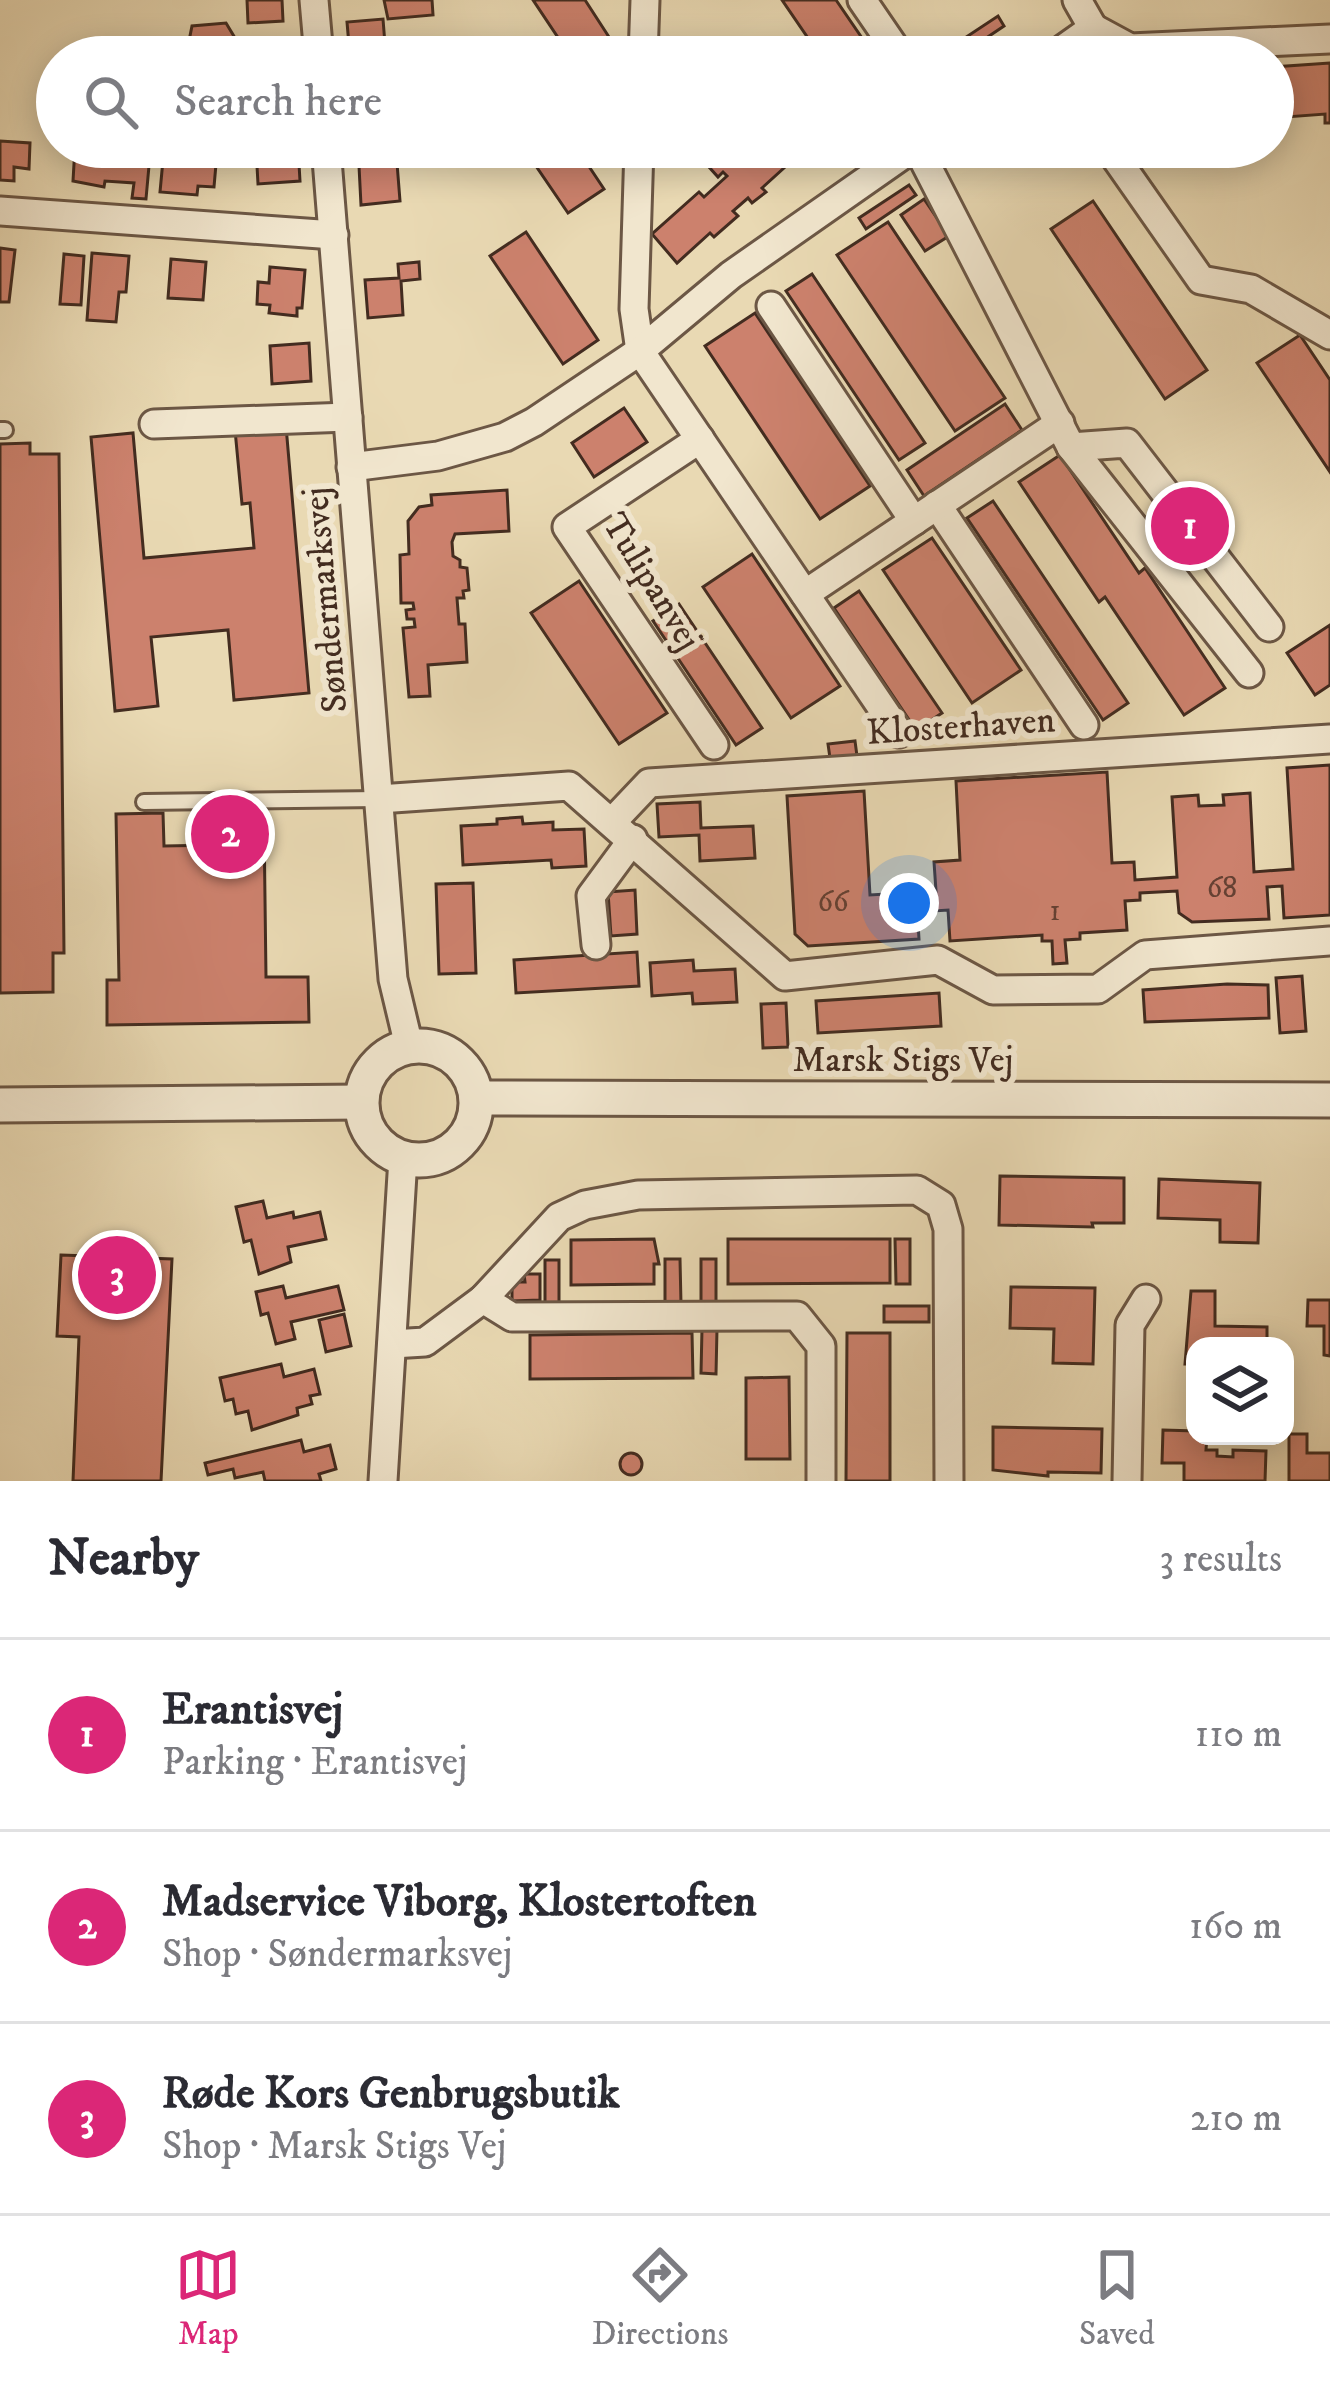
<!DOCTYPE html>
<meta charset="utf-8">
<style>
:root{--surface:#fff;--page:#f2f2f3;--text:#2b2b33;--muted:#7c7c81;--line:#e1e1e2;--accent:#db2777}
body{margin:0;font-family:"IM FELL DW Pica",serif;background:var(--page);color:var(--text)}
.controls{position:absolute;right:36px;bottom:36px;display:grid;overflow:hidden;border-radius:24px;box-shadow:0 6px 30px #0003}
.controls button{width:108px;height:108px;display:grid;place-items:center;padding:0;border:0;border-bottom:3px solid var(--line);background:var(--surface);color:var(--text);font:60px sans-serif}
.you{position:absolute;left:909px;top:903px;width:42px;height:42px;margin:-30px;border:9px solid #fff;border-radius:50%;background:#1a73e8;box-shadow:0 0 0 18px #1a73e833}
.badge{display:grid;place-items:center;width:78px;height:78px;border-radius:50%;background:var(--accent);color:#fff;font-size:39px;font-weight:700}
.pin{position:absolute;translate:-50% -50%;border:6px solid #fff;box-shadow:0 3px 12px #0006}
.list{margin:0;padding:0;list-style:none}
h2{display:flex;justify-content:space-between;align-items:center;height:156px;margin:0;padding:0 48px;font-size:51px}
h2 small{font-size:39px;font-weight:400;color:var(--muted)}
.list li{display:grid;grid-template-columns:78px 1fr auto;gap:36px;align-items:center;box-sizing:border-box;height:192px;padding:0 48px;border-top:3px solid var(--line)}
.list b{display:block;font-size:45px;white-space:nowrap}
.list p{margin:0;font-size:39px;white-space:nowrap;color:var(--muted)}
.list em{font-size:39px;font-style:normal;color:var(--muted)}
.icon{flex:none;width:66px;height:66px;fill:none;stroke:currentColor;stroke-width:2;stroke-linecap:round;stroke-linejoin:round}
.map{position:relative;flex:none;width:1330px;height:1481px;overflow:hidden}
.search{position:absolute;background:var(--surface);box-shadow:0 6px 30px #0003;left:36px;right:36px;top:36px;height:132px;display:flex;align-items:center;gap:30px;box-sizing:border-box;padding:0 42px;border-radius:66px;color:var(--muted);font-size:45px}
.sheet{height:732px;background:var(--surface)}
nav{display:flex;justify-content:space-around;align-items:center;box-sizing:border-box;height:168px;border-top:3px solid var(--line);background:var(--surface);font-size:33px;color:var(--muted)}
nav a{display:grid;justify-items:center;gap:6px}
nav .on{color:var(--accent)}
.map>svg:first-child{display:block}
</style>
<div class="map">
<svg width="1330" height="1481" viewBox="0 0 1330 1481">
<rect width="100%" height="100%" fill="#e9d9b3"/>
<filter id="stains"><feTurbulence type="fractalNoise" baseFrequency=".00167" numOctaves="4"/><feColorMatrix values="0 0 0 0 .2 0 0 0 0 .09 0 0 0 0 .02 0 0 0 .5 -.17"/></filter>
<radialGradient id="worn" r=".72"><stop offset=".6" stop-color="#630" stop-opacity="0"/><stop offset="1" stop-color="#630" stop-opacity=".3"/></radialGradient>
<g fill="#cc816d" stroke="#432c20" stroke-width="3">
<path d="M247,0H282L283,21L248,23Z"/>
<path d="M384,0H432L433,15L388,19Z"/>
<path d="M533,0H585L609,37L579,57H571Z"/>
<path d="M782,0H836L875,57H821Z"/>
<path d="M998,16L1004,26L958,57H936Z"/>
<path d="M383,19L386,57H350L347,22Z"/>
<path d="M226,23L235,38L189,41L192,26Z"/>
<path d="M225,42L226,57H186L185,47Z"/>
<path d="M1330,63V123H1325V114L1273,118V67Z"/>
<path d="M0,141L30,143L29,169L14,167V181L0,180Z"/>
<path d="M75,147H125L123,164L149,166L146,199L132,198L134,183L105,181L104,187L73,181Z"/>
<path d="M182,147H226L227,164H216L214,187L198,186L197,195L160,192L163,160L184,162Z"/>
<path d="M298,147L300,181L258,184L256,148Z"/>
<path d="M523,147H576L604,189L568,213Z"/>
<path d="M711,147H748L737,163L754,147H807L762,188L766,192L752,203L748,198L733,211L738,216L714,237L710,233L677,263L652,234L699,192L704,197L727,176L723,172L718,177L700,157Z"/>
<path d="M397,163L400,201L361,205L359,166Z"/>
<path d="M909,185L916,195L866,229L859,218Z"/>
<path d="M924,199L949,236L925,251L901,215Z"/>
<path d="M1093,201L1207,370L1165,399L1051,229Z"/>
<path d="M888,222L1005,398L955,431L837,255Z"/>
<path d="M526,232L598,340L563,364L490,256Z"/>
<path d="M0,248L15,250L9,302H0Z"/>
<path d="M92,253L129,256L126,292H119L116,322L87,320Z"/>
<path d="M64,254L84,256L81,305L60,304Z"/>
<path d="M171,259L206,262L203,300L168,298Z"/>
<path d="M419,262L420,279L401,281L403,315L368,318L365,280L399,278L398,264Z"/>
<path d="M270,267L305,270L302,308H297V316L269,313L270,305L257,304L258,282L269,283Z"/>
<path d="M812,274L925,443L899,460L786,291Z"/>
<path d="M755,313L870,486L820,519L705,346Z"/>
<path d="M1300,335L1330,380V472L1257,363Z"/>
<path d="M309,343L311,381L272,384L270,346Z"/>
<path d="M1005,404L1022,430L924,496L907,470Z"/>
<path d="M624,408L647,442L594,477L572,443Z"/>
<path d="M286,426L309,693L234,700L228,630L151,637L158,706L115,711L91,437L133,433L144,558L254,548L250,503L242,504L235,430Z"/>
<path d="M30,443V454H59L64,953H53V992L0,993V444Z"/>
<path d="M1060,455L1139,573L1145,568L1225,688L1184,715L1105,597L1099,602L1019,482Z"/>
<path d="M507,490L509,531L455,534L452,542L453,556L460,560V567L467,568L469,590L463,591L464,598H457L459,624H465L467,662L428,665L430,696L409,697L403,628L415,627L414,619H407L406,610L414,609L413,603H401L400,555L409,554L408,521L419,507L432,505L431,495Z"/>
<path d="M993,501L1128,703L1103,720L967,518Z"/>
<path d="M932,538L1021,670L972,703L883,570Z"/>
<path d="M752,554L840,686L791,718L703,587Z"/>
<path d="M579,581L667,713L619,744L531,613Z"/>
<path d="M859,591L942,713L916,730L834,608Z"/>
<path d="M679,604L762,728L736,745L653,621Z"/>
<path d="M1330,625V685L1315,695L1287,653Z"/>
<path d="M855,741L857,756L830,758L828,744Z"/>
<path d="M1330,765V915L1284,918L1282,886L1267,887L1269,919L1192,922L1179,913L1177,891L1140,893V900L1125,901L1127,930L1080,933V939L1065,940L1067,963L1053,964L1052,941H1042V935L950,941L948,910L934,911L933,905L917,906L919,939L808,946L795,934L787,796L864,791L870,895L936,891L934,862L960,860L956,781L1107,772L1112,863L1134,862L1135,880L1177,877L1172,797L1198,795L1199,806L1224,805L1223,795L1250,793L1254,872L1293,869L1287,768Z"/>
<path d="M700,802L701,828L753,826L755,858L700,861L699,835L659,837L657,804Z"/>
<path d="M163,813L164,846L218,845V817L235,816V822L264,821L266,977H308L309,1022L107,1025V980H119L116,814Z"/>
<path d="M522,817L523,824L553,822V830L584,829L586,866L552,868L551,860L463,865L461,826L497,824V819Z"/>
<path d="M473,883L476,973L439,974L436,884Z"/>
<path d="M635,890L637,934L611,936L608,892Z"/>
<path d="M637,952L639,986L516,993L514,960Z"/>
<path d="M693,960L694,971L735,969L737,1002L693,1004L692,993L652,996L650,963Z"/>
<path d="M1302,976L1306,1031L1280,1033L1276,978Z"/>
<path d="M1227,984L1268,985L1269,1018L1145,1022L1143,990Z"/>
<path d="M939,993L941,1026L818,1033L816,1001Z"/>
<path d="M786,1003L788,1047L763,1048L761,1004Z"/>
<path d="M1000,1176L1124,1178V1223H1092L1093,1227L999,1225Z"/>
<path d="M1159,1179L1260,1183L1258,1243L1220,1242V1220L1158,1218Z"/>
<path d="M263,1201L267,1218L293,1212L294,1218L320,1212L326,1239L288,1247L291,1262L259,1274L251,1240L244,1242L236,1207Z"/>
<path d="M654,1239L659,1264H654V1284L571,1285V1240Z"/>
<path d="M728,1239H890V1283L728,1284Z"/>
<path d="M895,1239H910V1284H896Z"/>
<path d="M61,1255L172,1259L161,1481H73L79,1337L57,1336Z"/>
<path d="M665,1259H680L681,1304H665Z"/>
<rect x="701" y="1259" width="15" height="45"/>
<rect x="545" y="1260" width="14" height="44"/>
<path d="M524,1274H540V1300L512,1301V1282H525Z"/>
<path d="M283,1286L286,1298L338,1286L344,1310L291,1322L295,1339L276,1344L268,1313L261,1315L256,1292Z"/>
<path d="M1011,1287L1095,1288L1093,1364L1053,1363L1054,1329L1010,1328Z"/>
<path d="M1191,1291H1215V1326L1267,1327V1346H1195V1364H1185Z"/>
<path d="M1308,1300H1330V1356L1324,1355V1326H1307Z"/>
<rect x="884" y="1306" width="45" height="16"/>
<path d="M344,1314L351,1346L326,1352L319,1320Z"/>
<path d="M702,1329H717L716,1374L701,1373Z"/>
<path d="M692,1333L693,1378L530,1379V1335Z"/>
<path d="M847,1333H890V1481H846Z"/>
<path d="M281,1364L284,1377L314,1369L320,1394L310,1396L312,1404L297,1408L298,1415L252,1430L248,1411L236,1414L233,1399L225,1401L220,1378Z"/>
<path d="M789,1377L790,1459H746V1378Z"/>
<path d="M993,1427L1102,1429L1101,1473L1048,1472V1476L993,1470Z"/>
<path d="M1163,1430L1195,1431V1436H1207L1206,1450H1217V1456L1233,1457V1450L1266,1451L1265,1481H1184V1463H1162Z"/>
<path d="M1289,1434H1307V1453H1330V1481H1289Z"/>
<path d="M301,1440L304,1452L330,1445L336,1469L319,1474L321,1481H265L263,1472L235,1478L233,1469L208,1475L205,1463Z"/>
<circle cx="631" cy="1464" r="11"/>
</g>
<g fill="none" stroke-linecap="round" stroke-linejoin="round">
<g stroke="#6c5745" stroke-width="20">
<g id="service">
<path d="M0,430H5"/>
<path d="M144,802L379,799"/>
</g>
</g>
<g stroke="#6c5745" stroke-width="33">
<g id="minor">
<path d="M314,0L319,57"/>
<path d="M862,0L901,57"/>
<path d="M1077,0L1093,28"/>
<path d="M1093,28L1130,48L1330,39"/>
<path d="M643,57L645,0"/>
<path d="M1052,57L1093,28"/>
<path d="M326,147L393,979L409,1046"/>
<path d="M639,147L634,309L640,351L899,733"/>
<path d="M917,147L1071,447L1249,673"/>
<path d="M1108,147L1201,280L1251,289L1330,335"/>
<path d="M0,211L334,235"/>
<path d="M771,306L914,521"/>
<path d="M154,424L348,417"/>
<path d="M700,439L567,527L714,745"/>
<path d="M1071,447L1127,443L1269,627"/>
<path d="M351,467L438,456L505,437L534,422L640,351L731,275L914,147"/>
<path d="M937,505L1084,725"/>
<path d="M805,594L1060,423"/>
<path d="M379,799L569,786L785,976L938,960L993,990L1098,989L1145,955L1330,941"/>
<path d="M613,821L649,783L1330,739"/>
<path d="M596,945L591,896L633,839"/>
<path d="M483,1299L512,1317L797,1316L821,1346V1481"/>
<path d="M392,1344L425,1342L483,1299L559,1217L585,1205L638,1195L917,1190L941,1205L948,1229L949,1481"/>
<path d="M383,1481L403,1158"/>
<path d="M1127,1481L1130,1325L1146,1299"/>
</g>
</g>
<g stroke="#6c5745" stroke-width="39">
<g id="tertiary">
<circle cx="419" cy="1103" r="57"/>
<path d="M477,1098L1330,1100"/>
<path d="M0,1105L361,1102"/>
</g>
</g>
<use href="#service" stroke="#f1e6ce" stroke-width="14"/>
<use href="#minor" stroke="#f1e6ce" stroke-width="27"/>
<use href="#tertiary" stroke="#f1e6ce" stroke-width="33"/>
</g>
<g text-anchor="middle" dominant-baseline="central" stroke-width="12" stroke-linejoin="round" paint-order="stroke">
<g font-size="30" fill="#654133">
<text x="1222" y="888">68</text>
<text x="833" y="902">66</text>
<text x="1055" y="911">1</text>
</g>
<g font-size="36" fill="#432c20" stroke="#f1e6ce">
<text transform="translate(651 582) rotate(58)">Tulipanvej</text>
<text transform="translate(326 600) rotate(-95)">Søndermarksvej</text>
<text transform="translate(961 727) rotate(-4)">Klosterhaven</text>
<text x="903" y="1060">Marsk Stigs Vej</text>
</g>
</g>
<rect width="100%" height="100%" filter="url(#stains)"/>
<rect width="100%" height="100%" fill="url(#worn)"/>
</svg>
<div class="controls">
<button><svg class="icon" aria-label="layers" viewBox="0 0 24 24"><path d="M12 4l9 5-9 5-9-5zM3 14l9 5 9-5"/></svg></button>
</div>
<div class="you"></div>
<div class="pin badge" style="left:1190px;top:526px">1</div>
<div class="pin badge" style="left:230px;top:834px">2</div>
<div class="pin badge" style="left:117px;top:1275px">3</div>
<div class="search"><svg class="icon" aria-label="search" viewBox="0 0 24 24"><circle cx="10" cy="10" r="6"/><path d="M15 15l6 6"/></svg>Search here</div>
</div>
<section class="sheet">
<h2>Nearby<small>3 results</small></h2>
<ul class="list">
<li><span class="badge">1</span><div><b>Erantisvej</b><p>Parking · Erantisvej</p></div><em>110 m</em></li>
<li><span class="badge">2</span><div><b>Madservice Viborg, Klostertoften</b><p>Shop · Søndermarksvej</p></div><em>160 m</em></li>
<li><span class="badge">3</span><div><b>Røde Kors Genbrugsbutik</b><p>Shop · Marsk Stigs Vej</p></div><em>210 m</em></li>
</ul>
</section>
<nav>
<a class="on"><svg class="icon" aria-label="map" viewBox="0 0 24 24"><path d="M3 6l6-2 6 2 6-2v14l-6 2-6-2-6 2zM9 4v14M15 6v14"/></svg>Map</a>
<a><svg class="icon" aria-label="directions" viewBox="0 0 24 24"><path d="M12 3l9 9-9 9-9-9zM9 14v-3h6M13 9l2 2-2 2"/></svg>Directions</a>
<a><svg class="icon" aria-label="saved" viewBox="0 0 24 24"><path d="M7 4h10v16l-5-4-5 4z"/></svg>Saved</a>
</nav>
